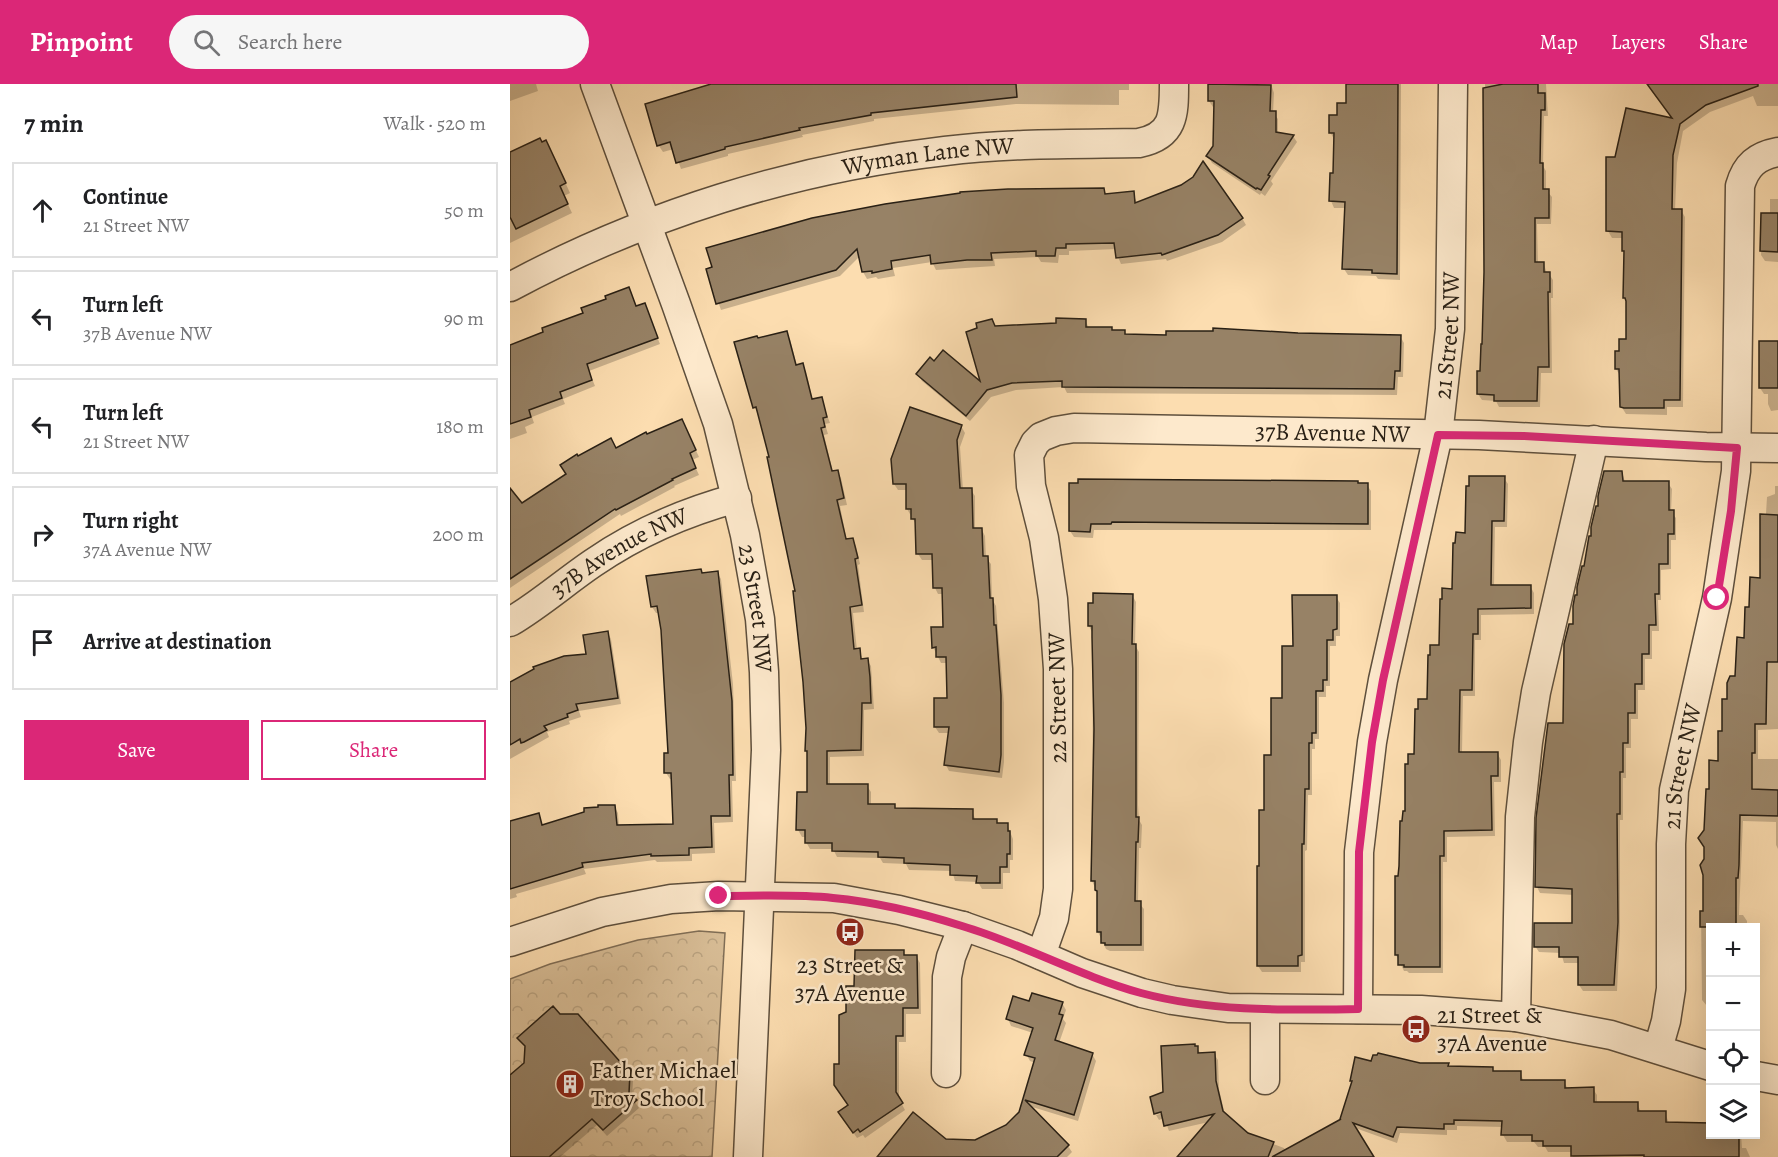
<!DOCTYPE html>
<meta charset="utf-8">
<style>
:root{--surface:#fff;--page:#f6f6f6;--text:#202124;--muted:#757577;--line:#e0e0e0;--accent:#db2777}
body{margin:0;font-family:Alegreya,serif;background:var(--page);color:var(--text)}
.controls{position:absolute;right:18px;bottom:18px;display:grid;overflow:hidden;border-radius:0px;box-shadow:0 6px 24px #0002}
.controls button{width:54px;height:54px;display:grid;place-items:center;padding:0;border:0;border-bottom:2px solid var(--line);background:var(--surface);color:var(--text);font:30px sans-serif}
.stop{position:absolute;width:18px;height:18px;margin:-14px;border:4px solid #db2777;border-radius:50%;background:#fff}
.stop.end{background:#db2777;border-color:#fff;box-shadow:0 2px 6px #0008}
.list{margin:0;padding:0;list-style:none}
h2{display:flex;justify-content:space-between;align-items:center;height:78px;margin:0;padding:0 24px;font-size:26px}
h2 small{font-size:20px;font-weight:400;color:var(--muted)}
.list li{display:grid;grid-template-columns:39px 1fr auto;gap:18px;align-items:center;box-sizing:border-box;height:96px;margin:0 12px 12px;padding:0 12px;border:2px solid var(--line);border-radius:0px}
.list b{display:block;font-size:22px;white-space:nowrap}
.list p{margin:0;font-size:20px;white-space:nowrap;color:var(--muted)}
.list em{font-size:20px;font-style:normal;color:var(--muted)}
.actions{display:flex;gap:12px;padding:18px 24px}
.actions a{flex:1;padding:14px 0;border:2px solid var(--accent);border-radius:0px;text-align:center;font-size:21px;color:var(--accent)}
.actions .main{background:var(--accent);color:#fff}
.icon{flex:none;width:33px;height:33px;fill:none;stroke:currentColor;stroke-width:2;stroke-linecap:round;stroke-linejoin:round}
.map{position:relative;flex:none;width:1268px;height:1073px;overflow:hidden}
header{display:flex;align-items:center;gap:36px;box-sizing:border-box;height:84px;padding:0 30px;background:var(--accent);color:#fff}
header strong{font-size:28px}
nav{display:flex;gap:33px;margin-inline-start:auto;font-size:21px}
.search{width:420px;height:54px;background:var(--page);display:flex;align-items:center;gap:15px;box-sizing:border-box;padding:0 21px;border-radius:33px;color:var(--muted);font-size:22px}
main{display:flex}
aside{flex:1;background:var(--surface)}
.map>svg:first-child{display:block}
</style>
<header>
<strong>Pinpoint</strong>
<div class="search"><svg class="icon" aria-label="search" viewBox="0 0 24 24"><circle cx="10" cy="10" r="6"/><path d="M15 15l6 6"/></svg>Search here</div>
<nav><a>Map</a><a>Layers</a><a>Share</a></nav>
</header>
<main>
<aside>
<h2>7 min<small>Walk · 520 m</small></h2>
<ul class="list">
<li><svg class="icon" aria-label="ahead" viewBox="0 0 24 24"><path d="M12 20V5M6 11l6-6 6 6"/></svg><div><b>Continue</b><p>21 Street NW</p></div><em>50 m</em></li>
<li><svg class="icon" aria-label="left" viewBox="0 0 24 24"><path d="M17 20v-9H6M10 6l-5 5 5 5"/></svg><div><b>Turn left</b><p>37B Avenue NW</p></div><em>90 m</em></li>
<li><svg class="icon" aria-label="left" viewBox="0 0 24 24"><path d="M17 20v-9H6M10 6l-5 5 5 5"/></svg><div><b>Turn left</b><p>21 Street NW</p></div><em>180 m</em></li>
<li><svg class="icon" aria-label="right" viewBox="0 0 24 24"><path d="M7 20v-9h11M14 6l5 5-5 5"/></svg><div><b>Turn right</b><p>37A Avenue NW</p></div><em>200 m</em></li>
<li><svg class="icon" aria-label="arrive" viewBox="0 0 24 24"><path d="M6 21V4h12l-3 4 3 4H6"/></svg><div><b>Arrive at destination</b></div></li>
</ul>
<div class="actions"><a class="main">Save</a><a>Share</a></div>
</aside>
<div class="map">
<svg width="1268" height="1073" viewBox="0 0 1268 1073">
<defs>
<pattern id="park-crowns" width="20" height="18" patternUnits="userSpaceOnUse" patternTransform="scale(1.5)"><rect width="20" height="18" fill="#d8bd96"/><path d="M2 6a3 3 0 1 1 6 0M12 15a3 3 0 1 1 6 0" fill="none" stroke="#b9a280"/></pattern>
</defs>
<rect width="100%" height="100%" fill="#fcddb0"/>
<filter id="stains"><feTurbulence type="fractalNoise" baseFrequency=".00333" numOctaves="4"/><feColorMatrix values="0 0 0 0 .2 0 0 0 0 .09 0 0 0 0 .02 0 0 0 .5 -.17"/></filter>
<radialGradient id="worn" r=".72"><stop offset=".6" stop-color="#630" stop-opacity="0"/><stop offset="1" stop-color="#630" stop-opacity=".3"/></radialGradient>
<path fill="url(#park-crowns)" stroke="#806e56" stroke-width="1.5" d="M189,847L215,849L202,1073H0V895L40,880L128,856Z"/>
<g fill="#0003">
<path d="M0,0H26L28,7L0,17Z"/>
<path d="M207,0H619V6H609V21L506,20L364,35V37L292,51L293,53L218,70V72L171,85L164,65L153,68L149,62L137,21Z"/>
<path d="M699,0H761L764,9L763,29L768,35V50L783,52L787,58L761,97L763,100L755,112L751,109L750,111L702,79L698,72L705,62V23H703L699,17Z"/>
<path d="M838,0H891L890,196L868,195L866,192L838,191L834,185L836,124H824L821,117L825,90L824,55L820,48L837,21Z"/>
<path d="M975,0H1036L1038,32H1034L1033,82L1036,87V106L1042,113L1041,140H1027L1028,180H1034L1037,190H1039L1043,196V214H1041L1042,289H1031L1030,323H989L986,317L972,316L968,310L972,288L976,188Z"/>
<path d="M1138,0H1268V22H1247L1243,12L1200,28L1173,47L1167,79L1165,126H1171L1175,133L1173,323H1157V331L1116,330L1111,322V293L1106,285V268H1111L1117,257L1118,219L1114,213V154H1102L1098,147L1106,75L1164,36Z"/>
<path d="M41,67L60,109L54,112L62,129L0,159V68Z"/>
<path d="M594,106L597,111L623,109L627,119L732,134L736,141L712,158L657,177L656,175L611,180L608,173L607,165L559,167V171H549L548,179L531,178L528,173L484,175L485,182L426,186L422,178L383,184L385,192L368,195L366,193L357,195L353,188L350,172L330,192L211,226L197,186Z"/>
<path d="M1260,115H1268V178L1255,177L1251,171L1253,131H1260Z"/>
<path d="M134,221L150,260L79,287L85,302L53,315L55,320L22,333L24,339L15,343L17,349L0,355V278Z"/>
<path d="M575,236L579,244L601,245L603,247H614L616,251L658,253L788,250L890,252L894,259L893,293H888L887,311L557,309L554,303L506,306L481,313L460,337L412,297L408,290L473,301L486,243L548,240Z"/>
<path d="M276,248L280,255L287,282L292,281L296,287L303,317L311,315L320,339L315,340L318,350L314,351L323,388L327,387L331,394L337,421L330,422L337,457L343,456L346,462L350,480L348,481L354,528L343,529L347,566H349L353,576H357L361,582L364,625L354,626V672L320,673V701L357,702L361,708V722H384L387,726L462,727L466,737H486L488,740H497L503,755V776H500V789H493V805H472L468,798L445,797L442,787L399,786L396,780L373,779L370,774L327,773L323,765H300L296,758V753H292L288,746L289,709H299V671L296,667L297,644L287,508L261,374L226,259L248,256Z"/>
<path d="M1268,258V326L1261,327L1258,320V310H1254L1250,304Z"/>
<path d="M451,342L455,349L450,363L453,406H461L465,412V446H472L475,452L476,474L481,480L482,515L486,522L494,619V678L492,694L439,687L436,681L440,649H429L425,643L439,615L437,579H431L423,563L435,544L434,510H428L425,504L424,476H412L408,470L407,442L397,425V406H388L384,400Z"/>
<path d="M175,343L189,373L182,376L189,391L164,402L165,403L111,432L110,430L0,504V415L11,421L106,366L137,352Z"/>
<path d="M1112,388L1115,398L1158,399L1162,405L1161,428L1166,434V456H1161V485L1151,486V516H1148L1149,547H1142V575H1135V606H1128V635H1121V664H1116V694H1113V736H1110V845L1107,907H1073L1069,901L1070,879H1054L1051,869L1029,868L1025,862L1064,841V811L1030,809L1027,803L1055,641L1069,513L1083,454Z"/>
<path d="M994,394L998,400L997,443H985L984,503L1020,502L1024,509V530L971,531V556H965V612H953L952,669H987L991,676V698H984L985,752L937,753V778H933V889H899L897,887H894L886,871L889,794L896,728L906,672L957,450Z"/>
<path d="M561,400L857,401L861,407V446H584L583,454L564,453L560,447Z"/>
<path d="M1265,402H1268V645L1248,646V675H1268V765L1266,761V738L1233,737L1229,831H1233L1237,837V844H1200V940L1197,922L1192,916L1191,828H1194L1196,747L1201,707L1210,678L1218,617L1227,594L1241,525L1252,495L1257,413L1265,410Z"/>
<path d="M207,488L211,495L223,600L226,697H222L223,738L204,739L205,769L182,770V777L147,778L145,776L74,785L76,790L6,810L7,813L0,815V745L28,731L33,742L104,722L108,729L109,743L165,741L163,695H160L156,689L159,670L152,546L149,529H146L142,523L193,491Z"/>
<path d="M622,511L626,518L625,561L629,568L628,721L629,736L632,741L631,764H629L628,818L634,825V867H600L596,865L588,848V810L582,797L583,550L579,542V520Z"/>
<path d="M826,513L830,519V552H826V562H820V602H816V613H809V655H805V665H802V711H798L797,766L795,767V878H791V888H752L748,882L751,783L763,672L774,616L784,563Z"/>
<path d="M98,549L101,555L111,620L69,627L71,633L59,637L60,640L37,648L39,653L0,675V599L78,571Z"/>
<path d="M393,868L396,872H406L410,879L411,930H396V958H389V1015L395,1026L355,1054L353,1051L347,1054L334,1035L339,1022L331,982L338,929L346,903Z"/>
<path d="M520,919H552L556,926L553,935L556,939L549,959L582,970L586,977L568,1037L519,1022L558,1062L562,1068L557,1073H369L433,1057L466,1058L497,1042L510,1029L525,979L520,977L516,970L523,949L501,942L498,935Z"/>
<path d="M9,954L119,990L123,997L122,1014L129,1024L97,1052L87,1041L50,1073H0V993L16,979V964Z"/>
<path d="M687,964L691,970H704L708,976L709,1005L715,1031L737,1050L774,1064L776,1067L830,1038L843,1000L841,996L862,979L938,981L939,984H982L984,988H1010L1014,998H1054L1058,1005H1083L1087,1011V1019H1127L1131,1028L1155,1029L1159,1039L1200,1040V1050H1231L1232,1064H1236L1240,1073H1063L1062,1068H1038L1035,1063H1028L1024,1058H997L993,1051V1043L947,1042V1046H937V1051L890,1049L887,1059L848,1045L865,1073H671L699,1038L659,1047L654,1034L649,1036L646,1031L658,1028L655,1009Z"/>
</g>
<g fill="#978266" stroke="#292015" stroke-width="1.5">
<path d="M201,0H506L507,13L361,29V31L289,44L290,46L215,63V65L166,79L160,58L147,62L135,20Z"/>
<path d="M698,0L761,1L760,27H766V48L784,51L758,91L760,92L751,106L747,104L746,105L696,72L703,62L704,17H698Z"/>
<path d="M836,0H888L887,190L862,189V186L832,185L835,118L819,117L820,89H823L824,49H819V31H827V19H836Z"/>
<path d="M993,0H1028V9H1035V26H1031L1030,79H1033V105H1039V134H1025V178H1034V188H1040V208H1038L1039,283H1028L1027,317H984V311L967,310V287H970L971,260H972L974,188L973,4Z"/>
<path d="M1137,0H1248V2L1196,21L1170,40L1163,71L1162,125H1172L1170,316H1154V324H1114L1110,323L1109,285H1105V267H1109V255H1116V217L1115,214H1113L1114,167H1112V148L1096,147V73H1105L1116,24L1162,34Z"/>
<path d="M30,54L32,58L36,56L56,99L50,102L58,120L6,145L0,133V68Z"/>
<path d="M693,77L733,134L708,151L652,171L651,169L606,174L604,159L556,160V164H546L545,172H526V167L481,169L482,176H457L421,180L420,171L381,177L382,185L362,189V187L352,188L347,165L326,186L206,220L196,185L202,183L196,164L302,134L375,120L450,109V108L498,105L594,104L595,110L624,107L625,119L671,101L683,93Z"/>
<path d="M1251,129H1268V168L1250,167Z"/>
<path d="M119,203L126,222L135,219L148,254L77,280L82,296L50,308L52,314L19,326L21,333L0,340V261L33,248L32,244L73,229L71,224L96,215L95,212Z"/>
<path d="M546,234L576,235V243H602V246H615V250L656,251V247H703V244L788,249L891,251L890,287H885L884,305L552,303V297L502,299L477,306L456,332L406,290L420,273L424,277L433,266L470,297L456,248L467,244L466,239L482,235L485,242L546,239Z"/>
<path d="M277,247L286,281L293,279L302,315L312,313L317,333L313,334L315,343L311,344L322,387L328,386L334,414L327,416L336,455L343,454L348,474L345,475L352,521L340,523L344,565L350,564L351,575L358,574L360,593L361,619H352L351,666L317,667V700H358V720H385V724L463,725V735H487V739H498V747H500V770H497V783H490V799H466L467,792L440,791V781L394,779V774L368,773V768L322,767V759H295V746H286L287,708H297V667H295L296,644L293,598L283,507H285L257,373H259L246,323L243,324L224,258L247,252L248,254Z"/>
<rect x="1249" y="257" width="19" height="47"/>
<path d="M400,323L452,341L447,356L450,404H462L463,444H472L473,472H478L480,514H483L484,541H486L491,611V671L489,688L434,681L439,643H424V614H437L436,573H426V563L422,564L421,543H433L432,504H423L422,470H406L405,435H401V425H396V400H383L381,375Z"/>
<path d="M172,335L186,366L180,369L186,384L162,395L163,396L106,426L105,425L0,495V404L12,419L56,390L50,381L67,370L68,372L101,354L106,364L136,348L137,350Z"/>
<path d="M1094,387H1112L1113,397H1159V426H1164V450H1158V480H1149V510H1145L1146,541H1139V570H1132V600H1125V629H1118V659H1113V688H1110V730H1107L1108,838L1104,901H1068V873H1049V863H1024V839H1062V805L1025,803L1026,734L1038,639H1053L1054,560L1059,540H1063V522L1065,511H1067V503L1072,482H1074L1079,452H1081V443L1086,422H1088V412Z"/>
<path d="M959,392H995L994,437H982L981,501H1021V524L968,525V550H963L962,606H950L949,668H988V692H981L982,746L934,747V772H930V883H894V881H888V871H885V792H888L889,782L890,737H892L893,727H895V680H898V670H904L905,625H908V615H917L918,571H920V561H929L930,515H932V504L942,505L943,459H945L946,448L955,449L956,402H959Z"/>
<path d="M568,395L848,397V399H858V440L602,438L601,440H581L580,448L559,447V399H568Z"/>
<path d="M1250,430L1268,431V578H1257L1256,640H1245V669H1242V705L1268,706V732L1230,731L1229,781L1228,794H1226V843H1190V827H1193V791L1190,781L1194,775V763L1188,754L1194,746L1196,705H1199V676L1208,677V647H1212V615H1217V599L1220,592H1225L1227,553L1234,554L1235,523H1239L1240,493L1250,494Z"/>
<path d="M191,485L192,489L208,487L222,617L223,691H219L220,732H201L202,763L179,764V771L141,772V770L72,779L73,783L0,805V737L29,729L32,741L74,728V724L88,723V721H105L107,741L163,740L161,689H154V669H158L151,546L147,522L141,523L136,492Z"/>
<path d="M583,509L623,510L622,560H626V733H629L628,758H626L625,817H631V861H595V859H591V848H587V807L585,806V797H581L584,645L582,553V542H578V519H583Z"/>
<path d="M782,511H827V545L823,546V556H817V596H813V607H806V649H802V659H799V705H795L794,760H792V871L788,872V882H747V782H749V726H754V671H761V614H772V562H783Z"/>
<path d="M98,547L108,614L66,620L68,626L57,630L58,633L34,642L37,646L14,658L11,659L10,655L0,661V598L24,585L23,583L54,572L76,570L73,551Z"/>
<path d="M345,866H394V871H407L408,924H393V952H386V1008L393,1019L350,1048L348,1045L343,1049L328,1028L338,1021L324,1001V980H329V931L336,928V902H344Z"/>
<path d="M522,909L553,918L549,930L553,931L545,956L583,969L564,1031L515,1016L559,1061L547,1073H367L403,1028L436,1055L465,1056L496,1041L509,1028L525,974L514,971L523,944L496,935L503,912L519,917Z"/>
<path d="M43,922L50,930H68L120,989L119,1009L127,1016L93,1046L82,1035L39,1073H0V991L14,979L15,962L7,954Z"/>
<path d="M685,960V962H688V969L705,968L706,997L713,1027L738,1049L764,1058L758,1073H667L704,1030L654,1042L651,1028L644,1030L640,1013L653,1008L651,962Z"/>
<path d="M868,969L910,979H939L938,982L983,983V987H1011V996H1055V1004L1084,1003V1018H1128V1027H1156V1038L1200,1039V1050H1229V1073H1134V1071L1061,1072V1062H1033V1057H1022V1051H991L992,1037L944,1036V1040H934V1045L887,1043L883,1053L843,1039L864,1073H762L831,1035H830L842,997H840L845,973L861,977L863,971H867Z"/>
</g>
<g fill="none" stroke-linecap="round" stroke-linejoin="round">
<g stroke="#5e4f3c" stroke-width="31">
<g id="minor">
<path id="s1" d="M85,0L166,220L208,340L235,451L250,535L254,588L256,666L238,1073"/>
<path id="s2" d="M0,203C134,131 284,84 435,67C499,59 564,60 629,59C664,52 664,31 664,0"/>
<path id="s3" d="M0,538C29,521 55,498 83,479C128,448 175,428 227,414"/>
<path d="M0,858L92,828L161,815L209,812L324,814L389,826L453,842L507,861L572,889L632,909L662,916L718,924L911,926L1006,933L1101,951L1200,982"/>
<path id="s4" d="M531,871L544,834L548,805V585L543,515L534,454L521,402L519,371L525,359L531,353L546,347L564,344L969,351L1196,363L1268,364"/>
<path id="s5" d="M848,925L849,768L862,658L873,596L928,351L940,245L943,0"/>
<path d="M1006,933L1010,733L1018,658L1026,608L1084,356"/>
<path id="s6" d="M1148,965L1156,937L1161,905V760L1164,706L1207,514L1226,387L1230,102C1236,81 1247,72 1268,68"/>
<path d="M436,989L437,893L441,873L453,842"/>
<path d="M1246,992L1268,996"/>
<path d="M755,996V925"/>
</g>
</g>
<use href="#minor" stroke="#fde9cc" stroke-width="28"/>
</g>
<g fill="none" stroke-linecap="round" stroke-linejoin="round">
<path stroke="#db2777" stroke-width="8" d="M209,812C247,812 286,810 323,814C366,818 411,829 452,842C513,860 569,892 631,909C702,928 775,926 848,925L849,768L862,658L873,596L928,351L1014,352L1227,364L1221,427L1207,514"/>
</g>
<defs>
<g id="bus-disc" transform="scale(1.5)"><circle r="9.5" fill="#8f2418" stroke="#fde9cc"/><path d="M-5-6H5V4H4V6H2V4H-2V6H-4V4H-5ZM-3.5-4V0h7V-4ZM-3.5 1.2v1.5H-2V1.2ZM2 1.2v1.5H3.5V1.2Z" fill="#fff"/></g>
<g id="building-disc" transform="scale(1.5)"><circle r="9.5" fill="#8f2418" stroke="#fde9cc"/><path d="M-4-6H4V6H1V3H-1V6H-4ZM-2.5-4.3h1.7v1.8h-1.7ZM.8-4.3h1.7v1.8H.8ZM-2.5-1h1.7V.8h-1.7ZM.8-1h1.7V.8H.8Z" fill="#fff"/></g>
</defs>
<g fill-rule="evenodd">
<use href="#bus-disc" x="340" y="848"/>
<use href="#bus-disc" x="906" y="945"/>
<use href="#building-disc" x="60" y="1000"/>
</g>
<g text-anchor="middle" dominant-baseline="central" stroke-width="5" stroke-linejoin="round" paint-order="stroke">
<g font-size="24" fill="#292015" stroke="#fde9cc">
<text stroke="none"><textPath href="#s2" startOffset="441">Wyman Lane NW</textPath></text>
<text stroke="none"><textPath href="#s5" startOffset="682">21 Street NW</textPath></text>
<text stroke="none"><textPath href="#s4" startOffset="820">37B Avenue NW</textPath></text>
<text stroke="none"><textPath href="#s3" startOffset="130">37B Avenue NW</textPath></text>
<text stroke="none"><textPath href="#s1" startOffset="550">23 Street NW</textPath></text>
<text transform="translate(547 614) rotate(-91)">22 Street NW</text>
<text stroke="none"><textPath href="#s6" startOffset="285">21 Street NW</textPath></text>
</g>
<g font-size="24" fill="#292015" stroke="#fde9cc" text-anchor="start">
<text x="340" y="881" text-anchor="middle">23 Street &amp;<tspan x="340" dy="28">37A Avenue</tspan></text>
<text x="927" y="931">21 Street &amp;<tspan x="927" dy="28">37A Avenue</tspan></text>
<text x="81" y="986">Father Michael<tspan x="81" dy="28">Troy School</tspan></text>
</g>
</g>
<rect width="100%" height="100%" filter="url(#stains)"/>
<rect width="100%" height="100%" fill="url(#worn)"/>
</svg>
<div class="controls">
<button>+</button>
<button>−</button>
<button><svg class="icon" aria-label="locate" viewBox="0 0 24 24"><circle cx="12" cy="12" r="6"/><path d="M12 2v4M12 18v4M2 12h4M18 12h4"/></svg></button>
<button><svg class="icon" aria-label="layers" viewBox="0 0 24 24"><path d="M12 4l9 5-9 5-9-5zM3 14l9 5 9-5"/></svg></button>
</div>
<div class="stop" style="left:1207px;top:514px"></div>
<div class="stop end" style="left:209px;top:812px"></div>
</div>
</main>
